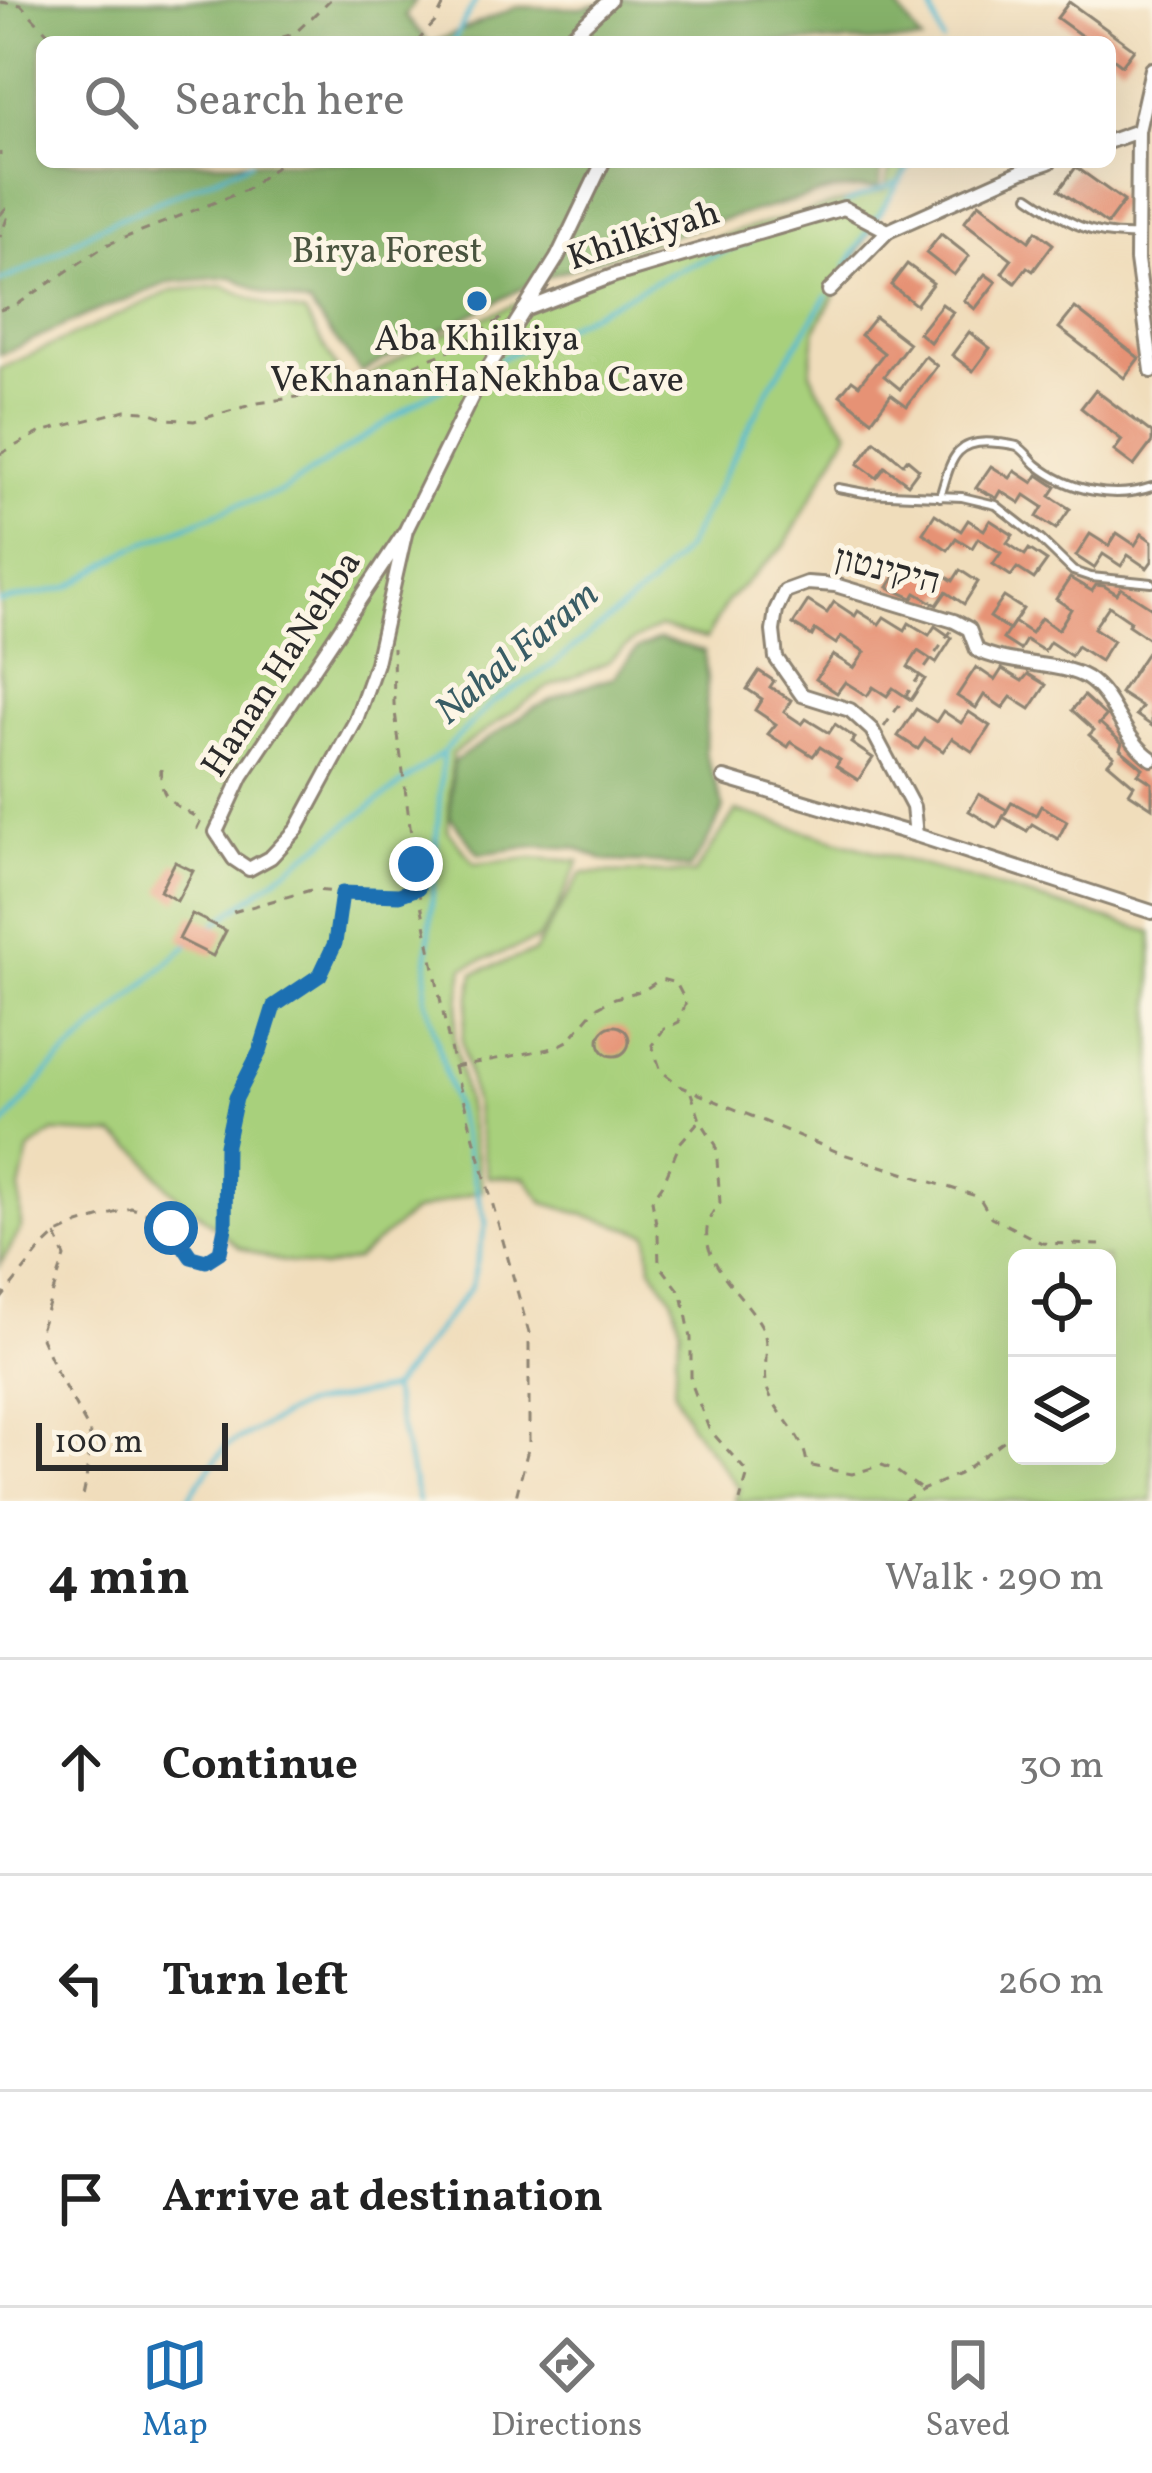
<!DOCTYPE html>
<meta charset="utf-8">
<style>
:root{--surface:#fff;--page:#f2f2f2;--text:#222;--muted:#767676;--line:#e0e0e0;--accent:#1f6fb2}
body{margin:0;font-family:Vollkorn,"Frank Ruhl Libre",serif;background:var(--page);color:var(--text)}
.controls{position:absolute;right:36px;bottom:36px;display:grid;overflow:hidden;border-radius:18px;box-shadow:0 12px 48px #0002}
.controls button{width:108px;height:108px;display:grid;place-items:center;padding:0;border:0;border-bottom:3px solid var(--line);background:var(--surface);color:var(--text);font:60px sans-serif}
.scale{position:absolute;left:36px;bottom:30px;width:192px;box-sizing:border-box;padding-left:12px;border:6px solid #2b2b2b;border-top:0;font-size:33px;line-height:42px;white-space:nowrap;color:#2b2b2b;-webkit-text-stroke:9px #fcf5e5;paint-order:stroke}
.stop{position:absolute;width:36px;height:36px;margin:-27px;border:9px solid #1f6fb2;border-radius:50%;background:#fff}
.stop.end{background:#1f6fb2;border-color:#fff;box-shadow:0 3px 12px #0008}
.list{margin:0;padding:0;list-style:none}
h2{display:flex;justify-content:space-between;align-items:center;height:156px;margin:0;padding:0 48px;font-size:51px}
h2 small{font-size:39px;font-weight:400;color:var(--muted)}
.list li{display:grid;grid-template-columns:78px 1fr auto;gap:36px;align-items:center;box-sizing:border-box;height:216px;padding:0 48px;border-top:3px solid var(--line)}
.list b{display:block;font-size:45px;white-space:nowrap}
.list em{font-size:39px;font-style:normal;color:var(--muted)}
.icon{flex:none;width:66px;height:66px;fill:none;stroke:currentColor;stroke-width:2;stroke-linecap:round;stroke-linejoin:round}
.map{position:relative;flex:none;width:1152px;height:1501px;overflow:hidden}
.search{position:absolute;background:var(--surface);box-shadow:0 12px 48px #0002;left:36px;right:36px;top:36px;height:132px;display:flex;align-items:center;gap:30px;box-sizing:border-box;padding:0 42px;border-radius:18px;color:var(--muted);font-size:45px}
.sheet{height:804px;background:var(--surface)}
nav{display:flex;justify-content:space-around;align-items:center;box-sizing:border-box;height:168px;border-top:3px solid var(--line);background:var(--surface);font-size:33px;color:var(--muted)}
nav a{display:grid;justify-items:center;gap:6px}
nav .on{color:var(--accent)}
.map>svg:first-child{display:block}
</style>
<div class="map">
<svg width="1152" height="1501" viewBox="0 0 1152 1501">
<rect width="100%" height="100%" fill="#fcf5e5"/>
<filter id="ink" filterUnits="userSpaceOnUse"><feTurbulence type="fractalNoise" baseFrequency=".00833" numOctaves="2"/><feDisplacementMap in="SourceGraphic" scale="24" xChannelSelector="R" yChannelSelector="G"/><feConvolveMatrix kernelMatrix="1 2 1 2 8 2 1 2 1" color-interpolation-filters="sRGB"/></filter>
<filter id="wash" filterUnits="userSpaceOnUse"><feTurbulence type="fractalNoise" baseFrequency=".004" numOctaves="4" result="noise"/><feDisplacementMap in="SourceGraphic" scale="48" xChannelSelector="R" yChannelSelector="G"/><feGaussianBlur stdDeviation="2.7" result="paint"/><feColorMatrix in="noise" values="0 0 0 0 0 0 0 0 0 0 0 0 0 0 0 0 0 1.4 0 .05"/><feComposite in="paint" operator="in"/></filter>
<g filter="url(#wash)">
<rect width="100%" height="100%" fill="#f0ddbb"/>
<g fill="#a8d07b" stroke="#6a7e53" stroke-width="3" fill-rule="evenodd">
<path d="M891,162H909L816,328L810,372L822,395L849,431L785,545L728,600L706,639L659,627L633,641L609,661L595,669L548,687L452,754L448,831L475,864L532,858L579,861L555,914L537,940L464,967L454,1037L483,1190L413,1212L355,1260L323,1268L275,1260L239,1247L168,1188L141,1153L114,1135L53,1132L29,1150L20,1189L21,1228L0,1265V369L173,290L224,286L272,307L305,313L348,388L437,337L596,271L885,190Z"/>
<path d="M736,811L1152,932V1501H735L739,1488L690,1425L674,1392L676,1354L681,1329L672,1297L651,1267L648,1234L544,1203L525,1177H488L462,1039L474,973L534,952L582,873C620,873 657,871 694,874ZM1107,1258V1456H1017V1258Z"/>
</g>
<g fill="#86b26b" stroke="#586e4b" stroke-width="3">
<path d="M0,0H416L405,16L429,42H42V162H880V187L834,190L707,224L540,279L361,372L309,305L266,294L232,277L171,282L89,314L0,355Z"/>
<path d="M617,0H893L922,42H434L517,7L581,8Z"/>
<path d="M659,639L704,651L707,680L705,753L724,808L706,844L689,869L659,863L606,861L575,848L536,846L479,854L450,817L453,762L534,708L579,688L613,678L637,649Z"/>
</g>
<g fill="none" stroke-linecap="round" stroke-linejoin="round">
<g stroke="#54bbd2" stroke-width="4.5">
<path d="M928,0L943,42"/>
<path d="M453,42L476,0"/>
<path d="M845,203L901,181"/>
<path d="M846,266L912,162"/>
<path d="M0,281L33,267L99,227L251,162"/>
<path d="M500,359L674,272L750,241"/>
<path d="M0,602L69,587L131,549L237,505L281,492L427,396L485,367"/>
<path d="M211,927L442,753"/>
<path d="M0,1130L49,1071L192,941"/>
<path d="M186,1501L226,1446L301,1406L391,1389"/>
<path d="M418,1501L391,1389L471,1287L486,1223L425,996L443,752L492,703L551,666L649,587L686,548L772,383L827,296"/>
</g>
</g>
<g id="blocks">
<g fill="#e69274">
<path d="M1069,2L1134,49L1122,65L1110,56V42H1090L1057,18Z"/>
<path d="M1076,167L1124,201L1107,224L1059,190Z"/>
<path d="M979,203L1029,241L1036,231L1053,244L1033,271L1027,267L1015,283L1002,273L1012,259L964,222Z"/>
<path d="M941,234L969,256L954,275L926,253Z"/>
<path d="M907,264L933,283L916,305L891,285Z"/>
<path d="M985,274L996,282L975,309L964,300Z"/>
<path d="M942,304L953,312L930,342L919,333Z"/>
<path d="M1075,308L1139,358L1124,378L1059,328Z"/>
<path d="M875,317L909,343L884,376L900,389L925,356L937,366L907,406L891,394L872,420L840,395L852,380L859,385L884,353L861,335Z"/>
<path d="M969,332L990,348L973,371L952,355Z"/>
<path d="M1095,390L1152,433V442L1134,466L1114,451L1122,440L1081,408Z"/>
<path d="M875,441L903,464L907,459L919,469L908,484L885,467L877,478L858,464Z"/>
<path d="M991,466L1010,478L1015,471L1033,483L1038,475L1056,487L1050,496L1070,509L1056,529L1037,517L1043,507L1025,495L1020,503L1001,491L997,498L976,488Z"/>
<path d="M935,514L961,531L968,520L984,530L990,520L1013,535L1007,543L1025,555L1029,549L1047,561L1034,579L1017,568L1011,576L993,564L1001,553L978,538L972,548L956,538L948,550L923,533Z"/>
<path d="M1117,533L1135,545L1142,534L1152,541V561L1147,568L1128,555L1121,566L1103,554L1094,568L1076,556L1090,534L1109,546Z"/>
<path d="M905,561L928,576L933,568L953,581L960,570L978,582L964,604L946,592L937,605L916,593L913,598L888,587Z"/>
<path d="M1070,578L1092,591L1096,585L1104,586L1117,594L1121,588L1152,608V641L1128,625L1131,621L1109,606L1094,628L1113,641L1100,661L1077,646L1071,656L1050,642L1044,651L1026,640L1020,650L1003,639L1014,622L1031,633L1041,618L1058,630L1071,609L1056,599Z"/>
<path d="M1004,597L1023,609L1009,630L990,617Z"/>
<path d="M808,601L827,613L834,602L855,616L858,611L879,624L884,617L905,630L909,623L929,635L935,626L952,638L936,663L918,651L908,667L925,679L911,700L893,688L887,696L873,687L867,696L845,682L837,693L816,679L833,655L854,668L865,652L841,636L836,644L815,630L812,636L793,624Z"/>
<path d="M1152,645V726L1136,715L1142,707L1120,693Z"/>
<path d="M976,667L995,680L1002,669L1022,681L1028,674L1046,685L1030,709L1011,697L1003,708L984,695L976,708L957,696Z"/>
<path d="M759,671L774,681L770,687L791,700L784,712L802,724L806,719L829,733L835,724L855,738L851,743L873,758L858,780L836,766L840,760L820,747L813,756L791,742L788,747L768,734L776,724L755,710L762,699L747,689Z"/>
<path d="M1084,696L1106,716L1098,725L1100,723L1122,743L1120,749L1143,768L1138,774L1152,783V808L1129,793L1134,785L1108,763L1114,756L1089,735L1094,730L1072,710Z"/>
<path d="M916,709L936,722L943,711L961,723L969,712L990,726L973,752L952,738L943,751L925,739L918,749L898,736Z"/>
<path d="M979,794L1007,810L997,828L969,811Z"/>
<path d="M1012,802L1036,815L1041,806L1067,821L1058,839L1032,824L1027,831L1003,817Z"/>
<path d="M175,862L193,871L177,901L160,891Z"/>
<path d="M192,914L226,931L213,956L179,939Z"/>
<circle cx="614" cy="1041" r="15"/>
</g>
</g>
</g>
<g filter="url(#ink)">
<use href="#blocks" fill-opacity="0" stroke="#8e8473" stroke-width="3"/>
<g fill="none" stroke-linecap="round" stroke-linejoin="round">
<g stroke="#8e8473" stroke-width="12">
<g id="service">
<path d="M1029,196C1067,222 1090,237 1137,235"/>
<path d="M838,488L865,493L962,497L996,505L1041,540L1073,571L1091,577L1152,583"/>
<path d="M940,497C951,461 954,437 998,443C1001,443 1014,445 1017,446C1025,450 1030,459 1037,465C1069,491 1114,500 1152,487"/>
</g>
</g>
<g stroke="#8e8473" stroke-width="18">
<g id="minor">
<path d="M565,42L610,0"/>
<path d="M1152,69L1138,131L1137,260L1152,371"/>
<path d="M1110,141L1138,131"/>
<path d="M829,291L888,231"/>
<path d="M524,310L615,275L844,208L888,231L1022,171L1049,162"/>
<path d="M406,530L376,663L356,720L297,829L271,857L249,869L234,859L216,832L242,776L406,530L478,384L557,258L603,162"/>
<path d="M724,778L916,835L1152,912"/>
<path d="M916,835L913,807L872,730L850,710L802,695L776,658L773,631L776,610L785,591L807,583L835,585L954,621L969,629L977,650C1009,666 1061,662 1087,678C1116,697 1121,738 1152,759"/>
</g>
</g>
<g stroke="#8e8473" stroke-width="3" stroke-dasharray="9 9" stroke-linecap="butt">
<path d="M0,2L21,5L56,42"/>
<path d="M265,42L294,34L330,0"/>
<path d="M417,42L435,22L446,0"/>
<path d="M0,152V156"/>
<path d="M0,215L5,209L9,213L0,237"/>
<path d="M0,310L18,304L106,245L246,190L282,162"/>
<path d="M0,454L41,432L126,410L146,411L168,419L194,421L258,403L361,387L454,349L507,315"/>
<path d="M884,727L951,631"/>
<path d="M161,769C159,802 175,804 201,820L197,828L202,830"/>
<path d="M418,889L454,1067L529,1333V1445L515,1501"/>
<path d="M233,912L311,890L340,892"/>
<path d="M454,1067L554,1048L568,1041L596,1008L615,998L644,990L661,979L676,983L686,1002L679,1022L664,1029L652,1045L661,1071L682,1087L840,1153L979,1197L991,1217L1042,1243L1100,1245"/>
<path d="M691,1093L700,1120L716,1145L720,1203C680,1247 741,1289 761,1325C772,1344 761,1371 768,1391C779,1418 805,1436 807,1465L852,1474L882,1465L895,1470L922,1490"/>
<path d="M698,1122L680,1143L663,1184L652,1200L658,1235L659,1264L682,1294L691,1338V1382L709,1429L748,1473L740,1501"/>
<path d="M56,1235L65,1257L39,1333L55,1369L90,1432L86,1482L82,1501"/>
<path d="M0,1300L40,1250L56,1235L79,1224L131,1208L155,1215L171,1228L191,1257L206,1261L220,1252L225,1228L226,1145L236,1098L260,1051L274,1007L320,975L335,943L342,893L399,895L418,888L394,704L393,648"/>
<path d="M904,1501L922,1490L959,1474L1017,1431"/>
</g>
<use href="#service" stroke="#fff" stroke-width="6"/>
<use href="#minor" stroke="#fff" stroke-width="12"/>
</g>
</g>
<g fill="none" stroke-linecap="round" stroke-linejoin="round" filter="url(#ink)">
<path stroke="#1f6fb2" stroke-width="15" d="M171,1228L191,1257L206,1261L220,1252L225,1228L226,1145L236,1098L260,1051L274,1006L320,975L335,943L342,893L399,895L418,888L416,864"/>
</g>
<circle fill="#1f6fb2" stroke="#fcf5e5" stroke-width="4.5" cx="477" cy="301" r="12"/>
<g text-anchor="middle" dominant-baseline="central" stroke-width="10" stroke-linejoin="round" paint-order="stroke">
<g font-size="36" fill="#2b2b2b" stroke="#fcf5e5">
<text transform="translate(644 237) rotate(-18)">Khilkiyah</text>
<text transform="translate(887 572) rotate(14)">היקינטון</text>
<text transform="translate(283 665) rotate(-57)">Hanan HaNehba</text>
</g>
<g font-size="36" fill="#4a543f" stroke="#fcf5e5">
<text x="387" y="253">Birya Forest</text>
</g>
<g font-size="36" fill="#2b2b2b" stroke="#fcf5e5">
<text x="477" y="341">Aba Khilkiya<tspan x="477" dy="41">VeKhananHaNekhba Cave</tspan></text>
</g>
<g font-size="39" font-style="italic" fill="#395d65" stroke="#fcf5e5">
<text transform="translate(518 654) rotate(-40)">Nahal Faram</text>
</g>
</g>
</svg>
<div class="controls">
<button><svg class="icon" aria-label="locate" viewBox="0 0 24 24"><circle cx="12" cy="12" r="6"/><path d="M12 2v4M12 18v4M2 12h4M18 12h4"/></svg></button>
<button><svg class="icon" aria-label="layers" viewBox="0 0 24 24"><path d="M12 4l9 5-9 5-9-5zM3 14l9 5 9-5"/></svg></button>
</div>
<div class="scale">100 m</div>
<div class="stop" style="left:171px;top:1228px"></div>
<div class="stop end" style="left:416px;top:864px"></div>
<div class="search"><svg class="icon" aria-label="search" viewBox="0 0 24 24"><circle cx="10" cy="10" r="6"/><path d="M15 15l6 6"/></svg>Search here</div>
</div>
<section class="sheet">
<h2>4 min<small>Walk · 290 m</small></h2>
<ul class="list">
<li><svg class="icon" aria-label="ahead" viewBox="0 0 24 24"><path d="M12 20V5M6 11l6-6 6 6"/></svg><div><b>Continue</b></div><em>30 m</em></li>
<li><svg class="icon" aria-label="left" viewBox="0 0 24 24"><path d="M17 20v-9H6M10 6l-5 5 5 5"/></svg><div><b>Turn left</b></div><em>260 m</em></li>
<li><svg class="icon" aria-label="arrive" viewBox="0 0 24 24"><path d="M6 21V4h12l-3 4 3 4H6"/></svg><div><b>Arrive at destination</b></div></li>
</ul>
</section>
<nav>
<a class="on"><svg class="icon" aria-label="map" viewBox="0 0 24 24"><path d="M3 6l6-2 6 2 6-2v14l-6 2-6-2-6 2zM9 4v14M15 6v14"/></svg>Map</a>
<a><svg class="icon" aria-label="directions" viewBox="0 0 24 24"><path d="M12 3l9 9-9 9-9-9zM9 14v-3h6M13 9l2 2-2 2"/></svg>Directions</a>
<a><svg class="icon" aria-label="saved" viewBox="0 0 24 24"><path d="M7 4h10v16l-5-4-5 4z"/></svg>Saved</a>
</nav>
